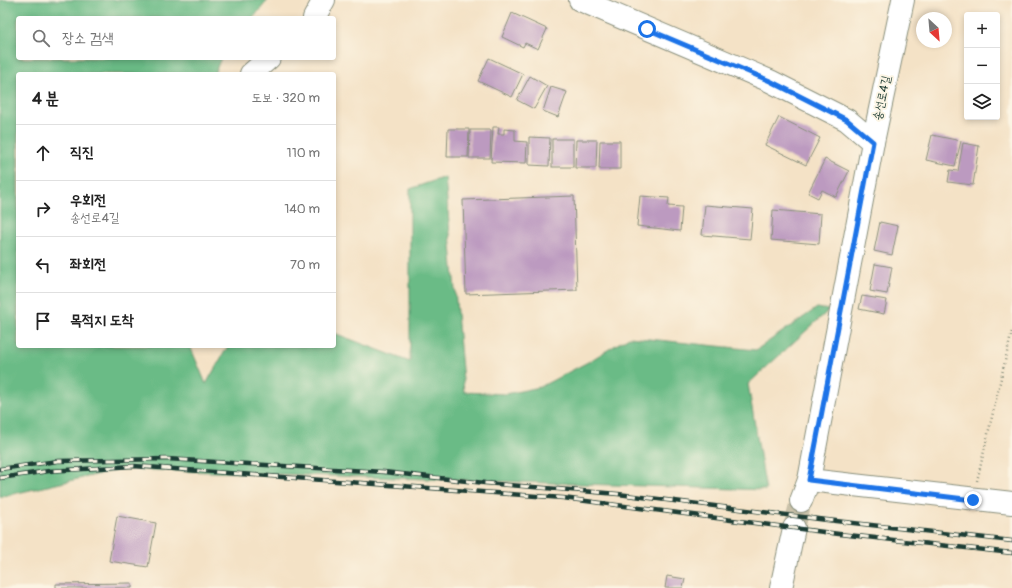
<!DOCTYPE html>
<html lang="ko">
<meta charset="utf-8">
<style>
:root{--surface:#fff;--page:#f2f2f2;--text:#222;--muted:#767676;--line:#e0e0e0}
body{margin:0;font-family:Pangolin,"Poor Story",sans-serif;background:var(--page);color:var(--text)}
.controls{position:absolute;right:12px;top:12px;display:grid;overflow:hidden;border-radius:4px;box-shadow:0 2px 6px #0003}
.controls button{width:36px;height:36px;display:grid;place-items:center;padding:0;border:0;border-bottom:1px solid var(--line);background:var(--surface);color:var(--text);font:20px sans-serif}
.compass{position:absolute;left:916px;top:12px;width:36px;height:36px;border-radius:50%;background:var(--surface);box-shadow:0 2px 6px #0003;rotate:154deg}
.stop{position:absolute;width:12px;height:12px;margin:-9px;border:3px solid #1a73e8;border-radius:50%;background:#fff}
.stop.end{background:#1a73e8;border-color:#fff;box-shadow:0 1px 4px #0008}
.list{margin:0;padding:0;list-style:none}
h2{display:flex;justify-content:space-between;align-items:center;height:52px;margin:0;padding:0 16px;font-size:17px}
h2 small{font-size:13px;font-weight:400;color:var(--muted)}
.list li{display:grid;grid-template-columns:26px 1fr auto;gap:12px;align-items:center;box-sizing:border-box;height:56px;padding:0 16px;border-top:1px solid var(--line)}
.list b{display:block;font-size:15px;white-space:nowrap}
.list p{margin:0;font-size:13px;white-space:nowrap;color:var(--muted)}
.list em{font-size:13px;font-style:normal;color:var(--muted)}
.icon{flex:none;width:22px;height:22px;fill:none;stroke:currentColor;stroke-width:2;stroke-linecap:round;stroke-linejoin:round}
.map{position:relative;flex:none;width:1012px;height:588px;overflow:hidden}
.search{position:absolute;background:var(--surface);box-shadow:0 2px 6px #0003;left:16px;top:16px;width:320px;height:44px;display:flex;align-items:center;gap:10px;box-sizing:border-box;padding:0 14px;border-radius:4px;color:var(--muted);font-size:15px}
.panel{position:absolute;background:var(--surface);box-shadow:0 2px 6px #0003;left:16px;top:72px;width:320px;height:276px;border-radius:4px}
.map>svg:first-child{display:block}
</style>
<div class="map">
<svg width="1012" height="588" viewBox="0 0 1012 588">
<rect width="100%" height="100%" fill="#fcf5e5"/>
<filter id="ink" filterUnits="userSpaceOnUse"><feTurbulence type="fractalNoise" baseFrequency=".025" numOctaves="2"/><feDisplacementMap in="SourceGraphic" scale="8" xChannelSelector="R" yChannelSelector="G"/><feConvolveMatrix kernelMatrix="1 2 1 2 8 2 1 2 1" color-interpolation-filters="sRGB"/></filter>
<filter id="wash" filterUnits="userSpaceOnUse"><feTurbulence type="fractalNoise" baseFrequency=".012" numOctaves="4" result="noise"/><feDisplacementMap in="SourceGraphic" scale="16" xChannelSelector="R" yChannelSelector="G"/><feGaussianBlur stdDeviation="0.9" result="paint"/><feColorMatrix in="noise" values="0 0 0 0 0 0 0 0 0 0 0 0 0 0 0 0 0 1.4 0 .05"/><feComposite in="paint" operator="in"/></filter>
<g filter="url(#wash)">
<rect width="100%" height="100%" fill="#f4e2c6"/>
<path fill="#6bbb86" stroke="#457c5d" d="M0,0H268L253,18H18V58H221L214,74H18V346H190L206,384L228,346H334V333L410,362V189L445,177L464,392L506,394L540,387L588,362L629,337L756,350L817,308L829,310L748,384L766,490L121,469L0,497Z"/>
<g id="blocks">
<g fill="#bc9ac0">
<path d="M512,13L547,29L538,49L525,43L523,47L502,37Z"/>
<path d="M489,58L523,74L512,97L478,81Z"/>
<path d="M530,76L547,86L534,109L517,100Z"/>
<path d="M551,87L567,92L558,117L543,111Z"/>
<path d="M779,117L820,138L806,165L765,145Z"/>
<path d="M493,127H499L498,134H504V129L515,130V141L527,142L526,163L491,162Z"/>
<path d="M448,129H469L468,157H447Z"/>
<path d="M470,130H491L490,158H469Z"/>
<path d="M932,135L961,141L955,166L926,160Z"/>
<path d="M529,137L550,138L549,166L529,165Z"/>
<rect x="552" y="139" width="21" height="28"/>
<path d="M576,140H597L596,168H575Z"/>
<path d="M600,141H620V169H599Z"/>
<path d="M963,143L979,146L973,185L948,182L950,170L958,171Z"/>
<path d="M825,159L849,171L836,197L822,190L818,198L808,193Z"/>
<path d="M574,196L577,290L466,294L463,200Z"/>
<path d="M640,196L669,198L668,206L682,207L680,231L637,226Z"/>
<path d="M705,205L753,209L750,239L702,235Z"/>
<path d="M773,210L821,214L819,244L771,240Z"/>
<path d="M880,222L898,226L892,255L874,251Z"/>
<path d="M875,264L892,267L887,294L870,291Z"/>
<path d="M862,296L887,300L884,314L859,309Z"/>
<path d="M117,516L156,523L148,567L109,561Z"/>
<path d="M667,576L685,579L683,588H665Z"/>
<path d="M132,583V588H56V584Z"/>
</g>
</g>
</g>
<g filter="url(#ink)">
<use href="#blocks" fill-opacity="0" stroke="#8a907d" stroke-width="1"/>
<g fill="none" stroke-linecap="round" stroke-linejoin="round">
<path stroke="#c9c1a9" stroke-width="22" stroke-dasharray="22 11" stroke-linecap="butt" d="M794,528L801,501"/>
<g stroke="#8a907d" stroke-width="24">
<g id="minor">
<path d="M580,0L770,81L847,120L873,142"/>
<path d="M314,18L324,0"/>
<path d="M251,74L269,58"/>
<path d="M809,480L1012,503"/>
<path d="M801,501L809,480L873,142L903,0"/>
<path d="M781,588L794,528"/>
</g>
</g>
<path stroke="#8a907d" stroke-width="2.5" stroke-dasharray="1 3" stroke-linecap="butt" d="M977,481L1012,331"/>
<use href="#minor" stroke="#fff" stroke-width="22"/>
<g stroke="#1f3d34" stroke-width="4.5">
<g id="rail">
<path d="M0,469L58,461L167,459L384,472L485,483L618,494L827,520L1012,541"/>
<path d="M0,478L49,471L134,466L563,498L839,534L1012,553"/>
</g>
</g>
<use href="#rail" stroke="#fcf5e5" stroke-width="3" stroke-dasharray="9" stroke-linecap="butt"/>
</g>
</g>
<g fill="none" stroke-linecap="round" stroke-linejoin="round" filter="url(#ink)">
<path stroke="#1a73e8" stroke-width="5" d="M647,29L770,81L847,120L873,142L809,480L973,500"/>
</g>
<g text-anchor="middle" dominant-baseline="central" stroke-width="4" stroke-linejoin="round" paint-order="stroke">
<g font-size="12" fill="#1f3d34" stroke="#fcf5e5">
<text transform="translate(882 98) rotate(-78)">송선로4길</text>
</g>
</g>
</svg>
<div class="controls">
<button>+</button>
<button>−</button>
<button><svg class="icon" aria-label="layers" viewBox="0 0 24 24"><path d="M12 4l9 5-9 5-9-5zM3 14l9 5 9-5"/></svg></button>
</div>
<svg class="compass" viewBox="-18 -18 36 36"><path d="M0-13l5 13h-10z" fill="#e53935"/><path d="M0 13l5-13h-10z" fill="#767676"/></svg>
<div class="stop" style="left:647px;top:29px"></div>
<div class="stop end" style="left:973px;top:500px"></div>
<div class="search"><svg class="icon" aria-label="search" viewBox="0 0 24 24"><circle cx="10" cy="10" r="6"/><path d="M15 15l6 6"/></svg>장소 검색</div>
<section class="panel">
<h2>4 분<small>도보 · 320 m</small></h2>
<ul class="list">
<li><svg class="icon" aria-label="ahead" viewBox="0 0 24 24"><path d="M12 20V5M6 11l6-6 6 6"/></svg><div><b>직진</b></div><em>110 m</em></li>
<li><svg class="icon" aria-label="right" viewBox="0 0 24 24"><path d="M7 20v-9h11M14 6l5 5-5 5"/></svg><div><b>우회전</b><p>송선로4길</p></div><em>140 m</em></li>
<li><svg class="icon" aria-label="left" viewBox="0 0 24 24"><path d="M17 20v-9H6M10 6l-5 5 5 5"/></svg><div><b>좌회전</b></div><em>70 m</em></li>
<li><svg class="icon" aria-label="arrive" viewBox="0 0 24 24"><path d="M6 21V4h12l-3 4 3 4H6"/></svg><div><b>목적지 도착</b></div></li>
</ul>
</section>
</div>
